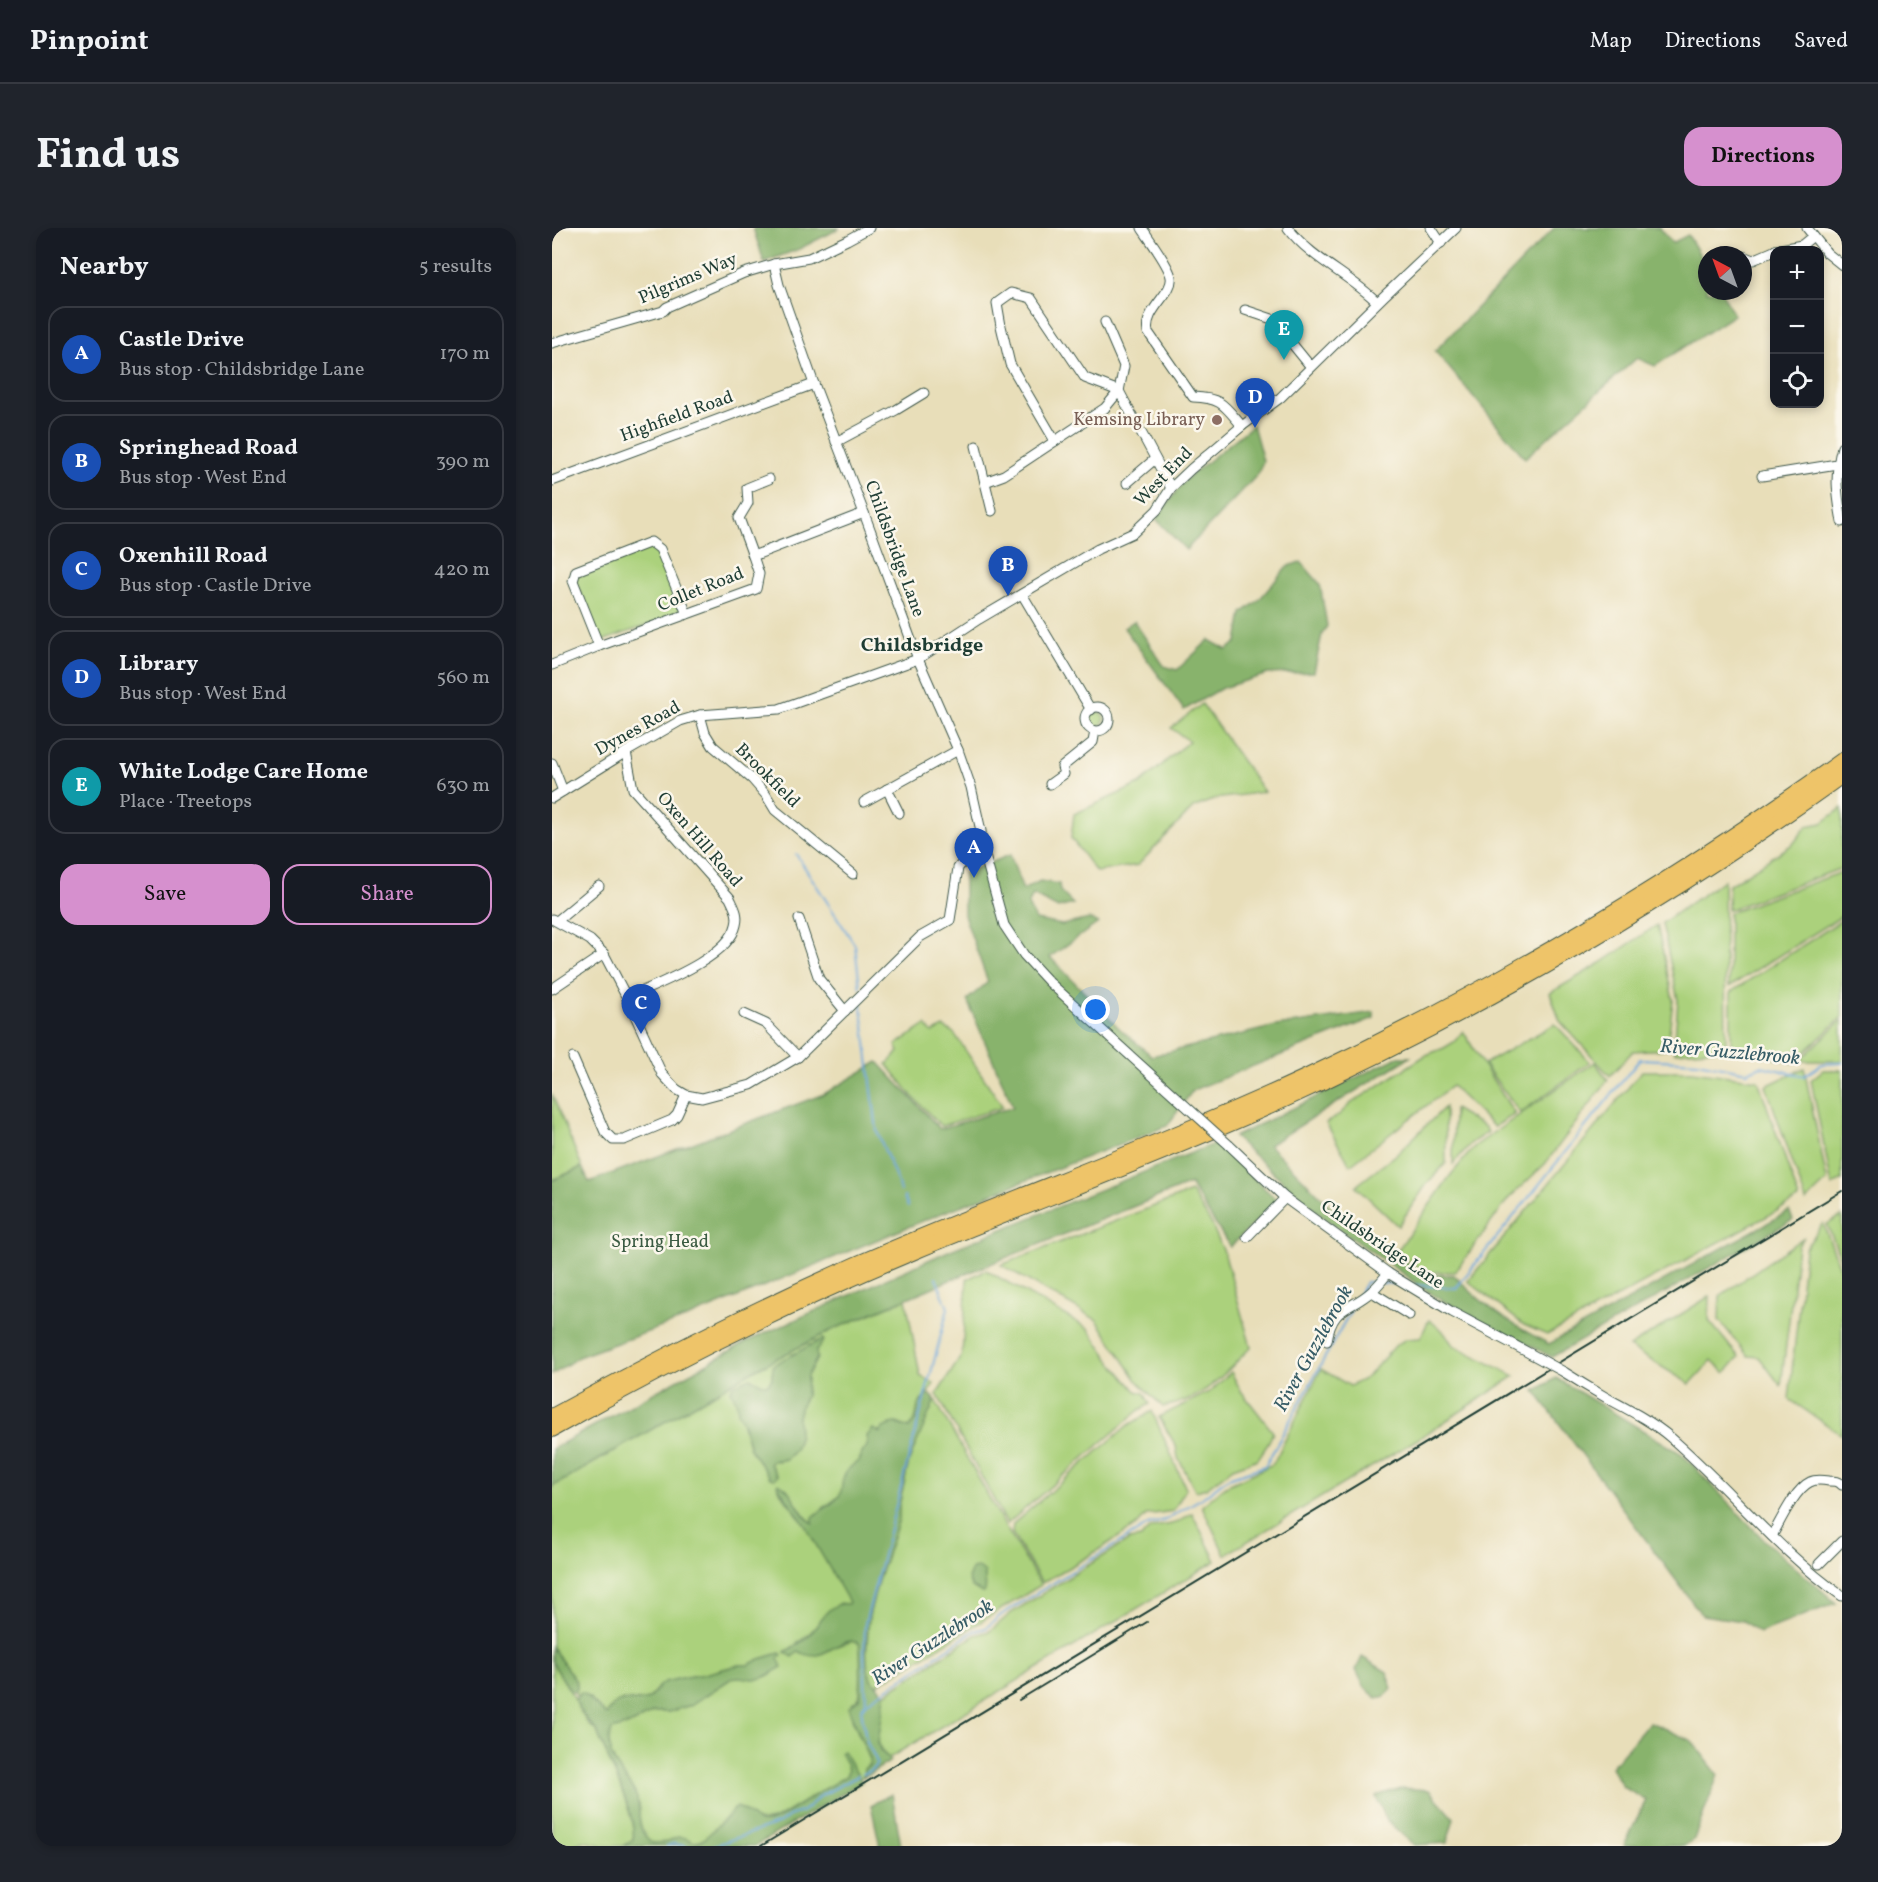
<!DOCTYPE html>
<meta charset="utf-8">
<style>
:root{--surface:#171b24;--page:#20242c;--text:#f1f3f6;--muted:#9ea1a6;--line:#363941;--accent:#d690ce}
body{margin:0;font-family:Vollkorn,serif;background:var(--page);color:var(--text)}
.controls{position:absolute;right:18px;top:18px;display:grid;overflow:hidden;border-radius:12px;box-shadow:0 3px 9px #0003}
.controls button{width:54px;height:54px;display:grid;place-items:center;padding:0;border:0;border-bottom:2px solid var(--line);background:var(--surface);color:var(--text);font:30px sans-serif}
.compass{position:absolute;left:1146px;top:18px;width:54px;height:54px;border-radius:50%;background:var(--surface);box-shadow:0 3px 9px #0003;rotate:319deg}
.you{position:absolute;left:544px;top:782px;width:21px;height:21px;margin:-15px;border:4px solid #fff;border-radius:50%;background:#1a73e8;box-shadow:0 0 0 9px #1a73e833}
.badge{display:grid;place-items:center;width:39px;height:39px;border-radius:50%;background:var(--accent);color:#fff;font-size:20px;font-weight:700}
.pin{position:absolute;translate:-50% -50px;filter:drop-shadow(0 2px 3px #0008)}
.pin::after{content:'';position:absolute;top:32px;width:21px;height:18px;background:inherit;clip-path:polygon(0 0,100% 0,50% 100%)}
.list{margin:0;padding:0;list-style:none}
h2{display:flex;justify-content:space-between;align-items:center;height:78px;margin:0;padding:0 24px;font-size:26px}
h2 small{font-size:20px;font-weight:400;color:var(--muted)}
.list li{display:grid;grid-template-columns:39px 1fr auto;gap:18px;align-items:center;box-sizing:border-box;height:96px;margin:0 12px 12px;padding:0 12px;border:2px solid var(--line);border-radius:18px}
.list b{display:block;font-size:22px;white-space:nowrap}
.list p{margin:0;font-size:20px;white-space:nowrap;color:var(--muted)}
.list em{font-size:20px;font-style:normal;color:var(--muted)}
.actions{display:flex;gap:12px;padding:18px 24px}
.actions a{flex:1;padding:14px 0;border:2px solid var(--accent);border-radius:18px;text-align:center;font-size:21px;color:var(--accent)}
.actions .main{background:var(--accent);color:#111}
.icon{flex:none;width:33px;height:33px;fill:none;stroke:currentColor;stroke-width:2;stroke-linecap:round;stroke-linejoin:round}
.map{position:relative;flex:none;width:1290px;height:1618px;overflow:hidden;border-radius:18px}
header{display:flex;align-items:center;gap:36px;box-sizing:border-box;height:84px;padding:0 30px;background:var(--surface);border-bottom:2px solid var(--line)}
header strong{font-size:28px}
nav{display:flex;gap:33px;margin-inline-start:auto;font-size:21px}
.intro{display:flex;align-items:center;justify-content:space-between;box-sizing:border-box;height:144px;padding:0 36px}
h1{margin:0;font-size:42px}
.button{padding:15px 27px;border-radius:18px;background:var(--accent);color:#111;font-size:21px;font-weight:700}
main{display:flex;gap:36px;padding:0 36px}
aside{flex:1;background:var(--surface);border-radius:18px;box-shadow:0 3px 9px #0003}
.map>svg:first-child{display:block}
</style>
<header>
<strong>Pinpoint</strong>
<nav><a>Map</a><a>Directions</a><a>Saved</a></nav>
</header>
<div class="intro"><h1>Find us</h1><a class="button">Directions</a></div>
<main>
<aside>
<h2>Nearby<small>5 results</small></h2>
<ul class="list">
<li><span class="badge" style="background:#1a4fb4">A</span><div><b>Castle Drive</b><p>Bus stop · Childsbridge Lane</p></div><em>170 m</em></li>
<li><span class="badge" style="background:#1a4fb4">B</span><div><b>Springhead Road</b><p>Bus stop · West End</p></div><em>390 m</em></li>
<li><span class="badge" style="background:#1a4fb4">C</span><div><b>Oxenhill Road</b><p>Bus stop · Castle Drive</p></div><em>420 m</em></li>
<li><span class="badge" style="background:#1a4fb4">D</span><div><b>Library</b><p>Bus stop · West End</p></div><em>560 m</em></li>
<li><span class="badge" style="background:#0f9aa8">E</span><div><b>White Lodge Care Home</b><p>Place · Treetops</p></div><em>630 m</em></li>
</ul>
<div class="actions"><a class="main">Save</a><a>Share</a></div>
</aside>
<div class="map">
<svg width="1290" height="1618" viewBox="0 0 1290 1618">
<rect width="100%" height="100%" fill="#fbf7ec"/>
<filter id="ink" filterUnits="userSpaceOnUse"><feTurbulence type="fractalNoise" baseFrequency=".0167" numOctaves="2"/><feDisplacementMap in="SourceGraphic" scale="12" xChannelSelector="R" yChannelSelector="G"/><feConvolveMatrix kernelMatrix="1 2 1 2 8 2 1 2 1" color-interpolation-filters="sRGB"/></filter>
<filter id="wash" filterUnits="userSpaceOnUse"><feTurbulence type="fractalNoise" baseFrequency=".008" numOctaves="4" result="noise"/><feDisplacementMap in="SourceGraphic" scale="24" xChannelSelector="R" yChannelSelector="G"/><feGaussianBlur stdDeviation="1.35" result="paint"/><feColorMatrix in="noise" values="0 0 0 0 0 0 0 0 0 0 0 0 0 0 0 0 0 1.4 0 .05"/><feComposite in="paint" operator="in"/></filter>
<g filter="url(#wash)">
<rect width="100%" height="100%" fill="#e8deb9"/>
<g fill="#abd17c" stroke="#658758" stroke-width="1.5" fill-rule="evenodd">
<path d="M98,317L106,323L131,385L47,414L24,353L26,345Z"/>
<path d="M650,476L712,564L663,571L641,580L586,637L544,644L519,610L522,586L588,556L637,513L619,500Z"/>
<circle cx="545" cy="491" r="7"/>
<path d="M1290,580V640L1176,682L1177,657L1241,616L1255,598L1270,595Z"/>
<path d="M1290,644V688L1177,759V685Z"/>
<path d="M1172,652L1174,821L1122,824L1126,772L1110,695Z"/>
<path d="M1290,692V789L1241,835L1179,819V764Z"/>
<path d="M1105,697L1121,772L1115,821L1081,823L1058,848L1008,793L998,765L1049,735Z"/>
<path d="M1290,792V833H1247Z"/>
<path d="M1003,796L1038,834L968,885L932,836Z"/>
<path d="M374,797L380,805L392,799L402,805L451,879L389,898L360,868L335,836L347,824L344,817Z"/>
<path d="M911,803L930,835L963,886L942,899L900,858L798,937L774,895L786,888L798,876L874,827L892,820L902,814Z"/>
<path d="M1043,834L1056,852L993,936L957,970L903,1044H873L845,1023L898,948L923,918Z"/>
<path d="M1252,840L1275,953L1254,973L1214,858Z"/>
<path d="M1271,842H1290V952L1280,958L1259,852Z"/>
<path d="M1090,843H1140L1206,852L1247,971L995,1107L972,1097L916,1053Z"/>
<path d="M0,866L30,939L0,952Z"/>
<path d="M893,879L894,935L874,957L846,998L804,958L845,926Z"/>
<path d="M902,881L933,899L936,904L919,915L901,936Z"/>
<path d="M639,964L659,995L672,1024L699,1119C669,1149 654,1170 611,1179L586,1154L545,1092L449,1037Z"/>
<path d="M1290,988V1034L1275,996Z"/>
<path d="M1271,995L1290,1045V1207L1237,1171L1253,1021Z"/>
<path d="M1252,1009L1246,1018L1229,1158L1207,1129L1196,1128L1167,1092L1168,1068Z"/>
<path d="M434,1042L537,1101L557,1131L584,1163L592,1165L598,1176L586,1183L455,1296L385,1166L410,1127L415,1051Z"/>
<path d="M1158,1068L1157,1093L1187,1129L1173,1145L1160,1132L1138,1156L1077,1119Z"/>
<path d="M354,1071L368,1148L382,1155C379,1162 375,1166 370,1172C363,1181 367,1190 357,1200L345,1195L339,1196L315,1212L317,1216C309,1233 290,1247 289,1266C277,1279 269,1276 261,1295L253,1288L235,1261H226L251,1294L297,1374L296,1376L288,1375C269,1392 255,1411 233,1424L246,1423L250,1425L278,1420L302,1413L307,1415C309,1419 309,1466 307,1469C306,1472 303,1473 300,1475V1491L319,1534L312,1541L311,1548L308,1550L288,1525C292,1532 299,1540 294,1548L225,1590C205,1598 198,1590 182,1581L179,1586C172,1592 150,1618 140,1615C136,1613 131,1610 127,1609L113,1615H101C81,1603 91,1581 83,1565C73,1547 48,1524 60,1502L82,1495L101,1484H117L139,1477L180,1450C195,1445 201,1455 220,1446L225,1430L229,1427L228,1425L208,1431L196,1437H186L153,1446L134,1449L113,1454L107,1458L97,1471C77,1477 68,1464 54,1487L35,1468L28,1465L25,1468L22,1463L25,1460L23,1452L0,1419V1259L204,1141L282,1101ZM270,1111L269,1116L264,1123L263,1134L255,1148L254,1168L249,1177L246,1189L247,1210L243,1222L234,1231L226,1233L219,1232L218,1236L225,1248L215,1245L198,1221L183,1170L198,1150L211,1157L216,1156L220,1150L221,1137Z"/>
<path d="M877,1092L890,1102L901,1117L963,1148L869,1209L673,1327L650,1278L674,1258L721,1236L769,1141L798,1158L814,1150L844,1117L854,1111L868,1110Z"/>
<path d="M679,1144L689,1163L721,1204L716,1216L706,1231L681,1240L654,1260L644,1263L626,1230L624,1218L607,1189L659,1163Z"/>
<path d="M382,1170L453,1298L489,1357L325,1457L319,1451L314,1433L317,1388L326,1353L347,1291V1278L357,1233Z"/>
<path d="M600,1183L634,1261L621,1283L594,1287L584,1298L535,1329L490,1355L460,1305L461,1296L575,1198Z"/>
<path d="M640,1285L664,1333L337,1530C317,1518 329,1486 333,1466L423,1407L438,1403L459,1385L577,1312L589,1310C600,1294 608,1300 623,1295C629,1293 635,1288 640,1285Z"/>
<path d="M0,1434L23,1471L27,1481L36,1496L45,1503C53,1527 86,1589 81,1611L71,1618H55L31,1613L20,1618H0Z"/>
</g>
<g fill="#88b36c" stroke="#547850" stroke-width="1.5">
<path d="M201,0H288L247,21L212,34Z"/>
<path d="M1002,0H1108L1120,15L1136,7L1155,39V63H1169L1182,87L1103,138L1085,130L973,230L883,123Z"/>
<path d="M701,197L711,233L706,246L634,322L604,291L633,252Z"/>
<path d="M749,334L768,356L775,398L770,406L762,444L716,446L670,460L632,482L572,400L582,393L612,438L625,442L657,412L675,422L685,414L690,385L706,373L736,338Z"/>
<path d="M458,627L471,662L488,653L507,656L508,663L521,676L506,680L481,667L476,677L484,692L510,697L538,691L546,695L498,729L567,800L600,828L724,798L822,784V790L641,862L615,898L390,985L137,1089L26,1129L0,1147V953L30,939L37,954L272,866L326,834L388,901L461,879L415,772L436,754L412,687V645Z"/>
<path d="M846,829H858L717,917L786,986L873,1047H902C928,1075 963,1099 997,1116L1237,983L1241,992L1000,1129L884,1069L773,991L682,909Z"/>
<path d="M664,915L725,972L678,1019L638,956L398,1052L282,1101L204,1141L0,1259V1221L196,1113L401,1021Z"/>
<path d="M270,1111L272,1112L264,1123L265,1130L255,1148L254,1168L249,1177L246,1189L247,1210L243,1222L234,1231L219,1233L218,1236L225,1248L222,1251L218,1250L198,1221L192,1197L186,1184L185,1176L179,1162L181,1157L199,1150L211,1156H216L220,1150L221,1137Z"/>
<path d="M1004,1150L1130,1226L1213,1313L1284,1375L1207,1405L1191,1393L1150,1387L983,1163Z"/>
<path d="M377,1166L382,1170V1174L357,1233L347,1278V1291L326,1353L317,1388L314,1420L316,1442L319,1451L333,1467L326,1515L328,1522L339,1533L312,1549V1541L318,1537V1531L297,1482V1479C300,1475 305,1473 308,1469C309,1466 309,1419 307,1415C287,1405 270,1440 247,1423L241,1429L233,1424C242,1419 254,1412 260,1404C270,1391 277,1374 296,1376L297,1374L251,1294L225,1257L226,1255C243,1262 245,1287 261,1295V1289C269,1281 281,1277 287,1268C291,1262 289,1252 293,1246C297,1238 301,1238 306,1233C311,1229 307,1230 310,1225C316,1217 316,1218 315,1208L321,1201L328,1205L331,1200L342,1195L357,1200L364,1191L366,1177Z"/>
<path d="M427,1340L433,1345C432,1351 435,1358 433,1363L430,1365L420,1359L416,1351L420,1341Z"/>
<path d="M0,1419L25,1455V1461L19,1464L0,1434Z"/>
<path d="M228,1425L230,1427L226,1430L230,1439C221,1444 212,1452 201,1451C192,1450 188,1447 180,1450L139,1477L117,1484H101L82,1495L60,1502C48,1524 73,1547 83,1565C91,1581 81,1603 101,1615C106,1614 111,1615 116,1614C120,1612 124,1608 129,1609C141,1610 138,1618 152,1611L185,1579C203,1586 200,1601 225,1591L294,1548C299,1540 292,1532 288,1525L291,1523L310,1554L203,1618H71L81,1611C86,1589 54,1527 45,1503C36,1494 27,1484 23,1471L28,1465L32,1466L54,1487C68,1464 76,1478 97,1471L107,1458L113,1454L134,1449L153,1446L187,1437H196L208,1431Z"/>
<path d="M810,1429L835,1444L840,1461L833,1468L825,1470L813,1460L804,1442Z"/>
<path d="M1098,1494L1140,1513L1166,1547L1142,1611L1132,1618H1072L1094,1572L1071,1559L1059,1539Z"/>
<path d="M849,1560L877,1562L902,1590L895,1615L862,1617L835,1593L824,1568Z"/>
<path d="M340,1566L349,1618H328L319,1577Z"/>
</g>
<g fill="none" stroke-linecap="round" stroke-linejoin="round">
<g stroke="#6aa6db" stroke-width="2">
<path d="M244,626L303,717L308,760"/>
<path d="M309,774L325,903L349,963"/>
<path d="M352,969L356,979"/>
<path d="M830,1055L849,1056"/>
<path d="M863,1057L904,1060L1088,831L1146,834L1195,844L1209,838L1252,848L1270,836L1290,835"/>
<path d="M806,1069L814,1054L825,1055"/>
<path d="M314,1475L312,1428L313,1396L396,1080L384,1050"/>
<path d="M310,1546C336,1537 320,1529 315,1514C312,1503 311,1491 309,1481L314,1475L422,1403L434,1400L449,1387L596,1297L613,1292L650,1270L676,1250L713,1238L799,1082"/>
<path d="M115,1618L121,1616L134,1618"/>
<path d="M161,1618L228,1595L237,1588L251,1583L270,1567L306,1548"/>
</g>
</g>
</g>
<g filter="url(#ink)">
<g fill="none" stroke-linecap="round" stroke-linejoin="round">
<g stroke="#3d5548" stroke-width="11">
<g id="minor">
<path d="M590,0C597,11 617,37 619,49C622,65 591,82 596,104L641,169C670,170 672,177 690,198"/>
<path d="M736,0C759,31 798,47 825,74"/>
<path d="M879,0L889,15"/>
<path d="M1255,0L1275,25L1290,37"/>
<path d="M1223,22L1250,17L1261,8"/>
<path d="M1179,24L1187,27"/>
<path d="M1191,28L1201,32L1222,23"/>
<path d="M222,36L227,57L262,156L312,285L366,431L406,522L419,559L429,603L430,617L452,697L472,727L497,754L625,870"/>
<path d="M693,82L720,91L759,139"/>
<path d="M0,115L111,83L115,79L192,45L222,36L257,30L295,12L317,0"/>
<path d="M503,213L458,136L449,98L445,75L459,65L479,70L533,150L567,163L572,138L553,94"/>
<path d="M284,214L344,182L372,165"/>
<path d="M424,218L440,283"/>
<path d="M1290,219C1282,247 1285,266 1290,294"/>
<path d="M1210,248L1285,236"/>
<path d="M0,253L262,156"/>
<path d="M433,254L452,247L553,180L567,163L619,260"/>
<path d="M575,255L603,231"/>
<path d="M201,328L187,290L196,275L195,260L217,251"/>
<path d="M470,366L539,482"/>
<path d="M47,418L21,353L24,343L99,314L108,321L135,386"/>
<path d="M0,437L47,418L204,361L207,346L201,328L312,285"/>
<circle cx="545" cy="491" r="12"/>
<path d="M148,487L153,505L161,518L200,551L214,567L223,582L301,646"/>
<path d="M74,524L81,561L178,670C182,679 187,686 184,697C177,730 103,757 75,770"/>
<path d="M0,535L11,563"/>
<path d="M498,556L512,546L510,539L541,514L543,503"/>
<path d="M335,561L347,585"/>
<path d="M0,570L74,524L128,493L148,487L227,481L366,431L427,391L546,321L581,305L605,282L619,260L639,241L690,198L728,170L832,68L904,0"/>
<path d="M312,574L406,522"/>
<path d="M0,691L38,712L52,726L75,770L110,846L124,861L134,867L150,870L199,857L246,829L368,709L398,692L406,640L415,629L430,617"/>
<path d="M247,691L267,751L293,783"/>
<path d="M5,693L47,658"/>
<path d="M0,761L52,726"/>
<path d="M192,786L214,796L246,829"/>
<path d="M21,830L53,904L61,912H72L120,892L125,887L134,867"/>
<path d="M677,917L733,970L836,1045L900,1084L979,1126"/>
<path d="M695,1009L733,970"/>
<path d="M820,1064L857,1087"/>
<path d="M775,1113C780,1077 798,1083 820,1063C826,1058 831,1051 836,1045"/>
<path d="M1012,1144C1026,1153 1041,1162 1055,1170C1077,1182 1099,1193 1118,1209C1177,1260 1226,1323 1290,1368"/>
<path d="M1220,1308C1228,1294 1243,1261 1258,1254C1264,1251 1271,1252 1277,1253C1283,1253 1286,1253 1290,1257"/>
<path d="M1267,1336L1290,1313"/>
</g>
</g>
<g stroke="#3d5548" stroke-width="16">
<g id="highway">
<path d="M0,1188C100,1133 202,1081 306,1035C453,971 605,918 751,850C940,762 1120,654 1290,532"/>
<path d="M0,1202C116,1136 236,1077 360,1025C481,975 604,930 724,876C923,786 1113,675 1290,548"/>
</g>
</g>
<use href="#minor" stroke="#fff" stroke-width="9"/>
<use href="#highway" stroke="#eec469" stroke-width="14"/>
<g stroke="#1f3d34" stroke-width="2">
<path d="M467,1472L595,1394"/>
<path d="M209,1618L1290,963"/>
</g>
<g stroke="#3d5548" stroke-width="11" stroke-linecap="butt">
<g id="minor-bridge">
<path d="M625,870L677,917"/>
<path d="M979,1126L1012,1144"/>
</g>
</g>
<use href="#minor-bridge" stroke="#fff" stroke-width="9"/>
</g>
</g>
<circle fill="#8d6e63" stroke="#fbf7ec" stroke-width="2" cx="665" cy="192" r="6"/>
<g text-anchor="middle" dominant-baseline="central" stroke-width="5" stroke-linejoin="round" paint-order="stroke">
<g font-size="18" fill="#1f3d34" stroke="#fbf7ec">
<text transform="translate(136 51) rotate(-23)">Pilgrims Way</text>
<text transform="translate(125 189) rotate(-20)">Highfield Road</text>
<text transform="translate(612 249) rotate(-46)">West End</text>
<text transform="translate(342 321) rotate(70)">Childsbridge Lane</text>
<text transform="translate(149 362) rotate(-22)">Collet Road</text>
<text transform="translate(86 501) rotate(-29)">Dynes Road</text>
<text transform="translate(215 548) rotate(45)">Brookfield</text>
<text transform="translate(147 612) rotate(49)">Oxen Hill Road</text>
<text transform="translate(830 1017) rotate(34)">Childsbridge Lane</text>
</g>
<g font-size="18" fill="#785e54" stroke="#fbf7ec" text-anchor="end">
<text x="653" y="192">Kemsing Library</text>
</g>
<g font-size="18" fill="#3b5b42" stroke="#fbf7ec">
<text x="108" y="1014">Spring Head</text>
</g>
<g font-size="20" font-weight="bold" fill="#1f3d34" stroke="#fbf7ec">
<text x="370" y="418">Childsbridge</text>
</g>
<g font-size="20" font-style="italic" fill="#365c66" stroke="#fbf7ec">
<text transform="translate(1178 825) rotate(5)">River Guzzlebrook</text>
<text transform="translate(762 1121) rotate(-61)">River Guzzlebrook</text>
<text transform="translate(381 1415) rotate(-33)">River Guzzlebrook</text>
</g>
</g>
</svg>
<div class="controls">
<button>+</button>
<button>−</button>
<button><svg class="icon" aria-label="locate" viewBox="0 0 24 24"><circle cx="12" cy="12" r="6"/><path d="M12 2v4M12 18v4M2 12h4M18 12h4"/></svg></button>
</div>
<svg class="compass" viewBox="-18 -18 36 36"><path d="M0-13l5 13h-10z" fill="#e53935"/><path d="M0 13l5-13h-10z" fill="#9ea1a6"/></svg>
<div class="you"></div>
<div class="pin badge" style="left:422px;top:650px;background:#1a4fb4">A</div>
<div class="pin badge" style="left:456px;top:368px;background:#1a4fb4">B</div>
<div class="pin badge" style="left:89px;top:806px;background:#1a4fb4">C</div>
<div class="pin badge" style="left:703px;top:200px;background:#1a4fb4">D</div>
<div class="pin badge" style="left:732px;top:132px;background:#0f9aa8">E</div>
</div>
</main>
